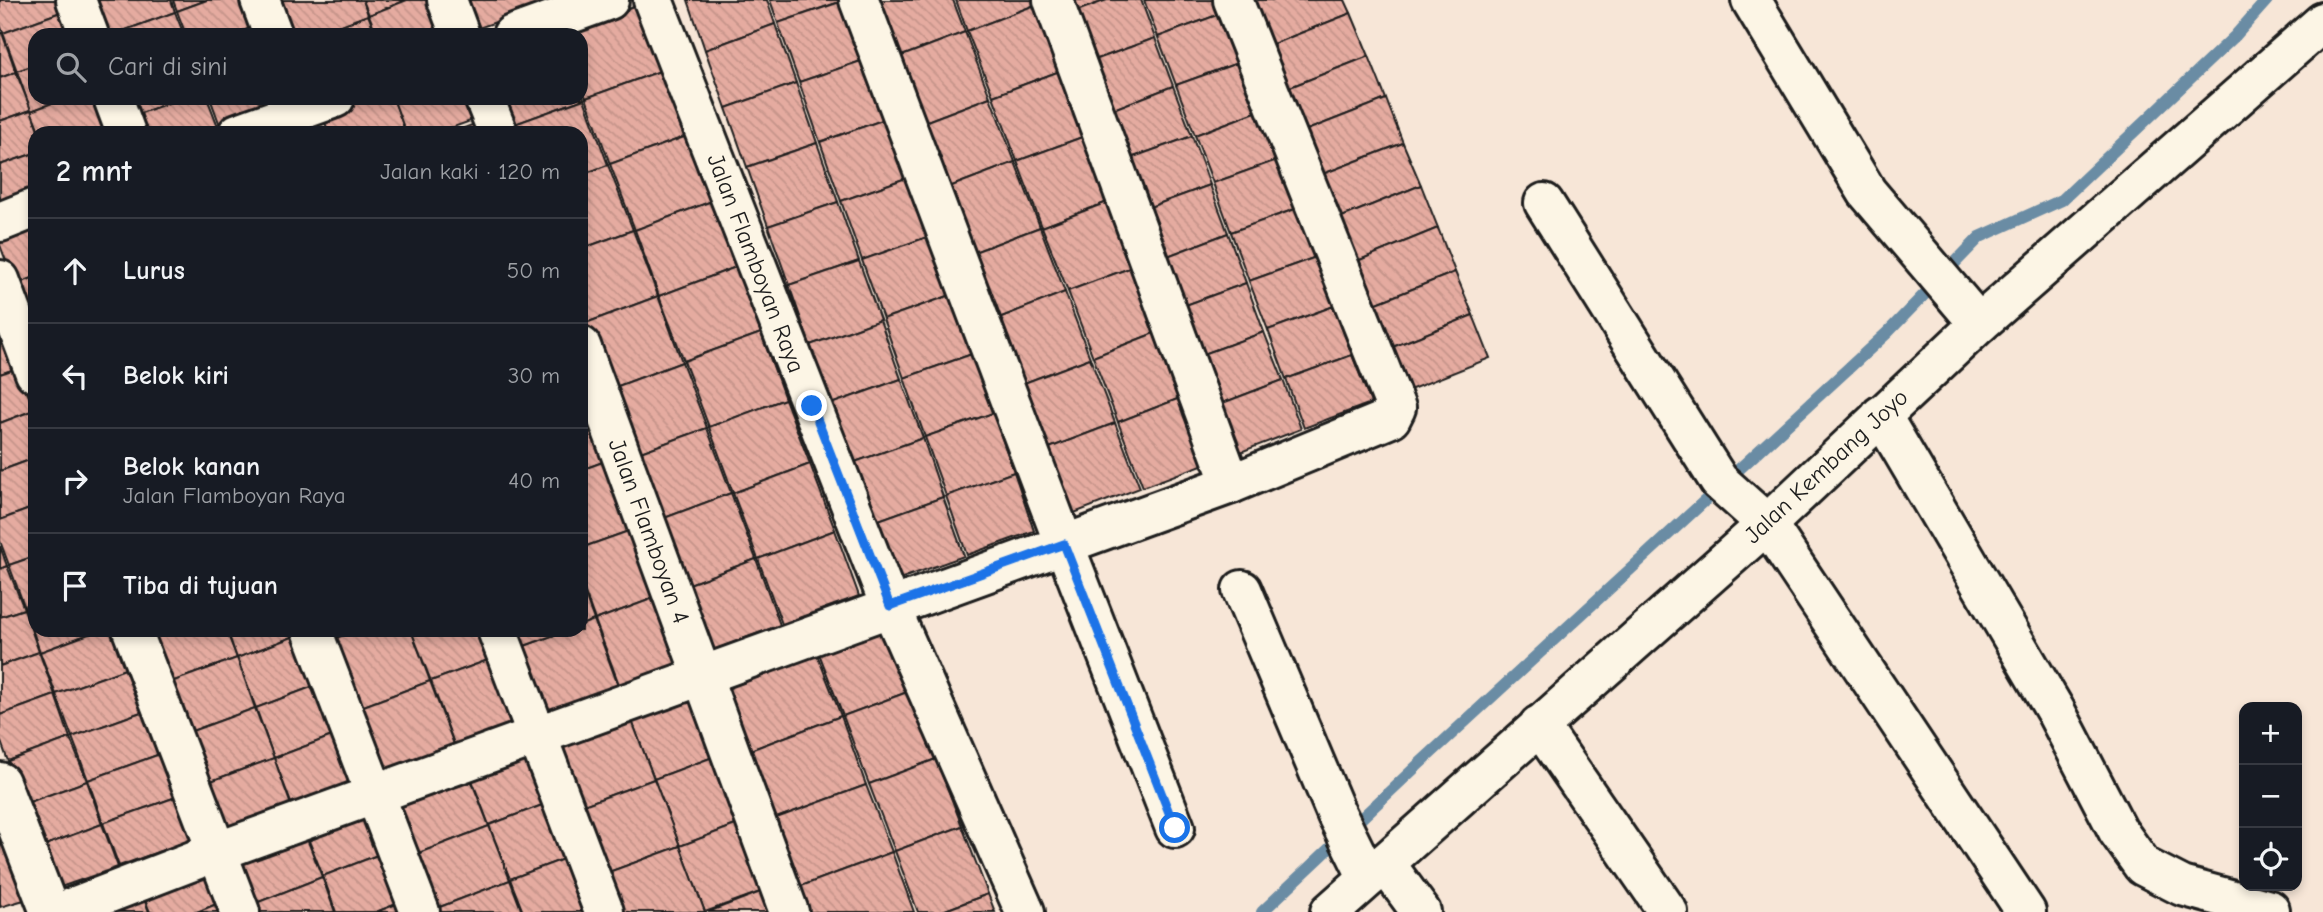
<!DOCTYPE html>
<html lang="id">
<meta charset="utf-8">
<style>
:root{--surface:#171b24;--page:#20242c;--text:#f1f3f6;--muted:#9ea1a6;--line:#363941}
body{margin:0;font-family:"Comic Neue",sans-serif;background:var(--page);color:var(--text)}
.controls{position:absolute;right:21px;bottom:21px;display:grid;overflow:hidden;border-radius:14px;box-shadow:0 4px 10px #0003}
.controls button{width:63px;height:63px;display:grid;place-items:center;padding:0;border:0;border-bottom:2px solid var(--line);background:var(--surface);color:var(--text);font:35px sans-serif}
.stop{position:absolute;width:21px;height:21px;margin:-16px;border:5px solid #1a73e8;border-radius:50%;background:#fff}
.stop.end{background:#1a73e8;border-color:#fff;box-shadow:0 2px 7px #0008}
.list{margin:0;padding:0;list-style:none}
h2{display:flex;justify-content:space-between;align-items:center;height:91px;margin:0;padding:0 28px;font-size:30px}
h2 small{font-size:23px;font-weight:400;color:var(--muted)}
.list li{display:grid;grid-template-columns:46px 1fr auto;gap:21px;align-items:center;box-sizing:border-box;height:105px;padding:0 28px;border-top:2px solid var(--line)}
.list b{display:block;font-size:26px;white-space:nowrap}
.list p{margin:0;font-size:23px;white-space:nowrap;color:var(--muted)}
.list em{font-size:23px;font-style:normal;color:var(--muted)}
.icon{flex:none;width:38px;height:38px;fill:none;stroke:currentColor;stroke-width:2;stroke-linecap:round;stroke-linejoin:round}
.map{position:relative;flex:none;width:2323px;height:912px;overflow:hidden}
.search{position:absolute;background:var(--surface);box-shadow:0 4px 10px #0003;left:28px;top:28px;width:560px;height:77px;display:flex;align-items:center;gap:18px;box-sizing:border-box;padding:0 24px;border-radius:21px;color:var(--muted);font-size:26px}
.panel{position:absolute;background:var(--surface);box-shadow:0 4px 10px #0003;left:28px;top:126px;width:560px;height:511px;border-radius:21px}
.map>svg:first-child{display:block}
</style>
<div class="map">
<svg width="2323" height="912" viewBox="0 0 2323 912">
<defs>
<pattern id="building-back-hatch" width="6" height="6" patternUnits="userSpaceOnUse" patternTransform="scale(1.75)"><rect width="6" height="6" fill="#e5aba0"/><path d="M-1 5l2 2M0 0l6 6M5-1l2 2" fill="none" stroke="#c49389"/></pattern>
</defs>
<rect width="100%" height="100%" fill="#f7e6d7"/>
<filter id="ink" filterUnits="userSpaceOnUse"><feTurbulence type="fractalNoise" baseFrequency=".0143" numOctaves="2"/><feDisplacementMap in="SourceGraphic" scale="14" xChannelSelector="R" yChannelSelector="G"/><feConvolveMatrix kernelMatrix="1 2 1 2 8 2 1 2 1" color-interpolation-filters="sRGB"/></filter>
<g filter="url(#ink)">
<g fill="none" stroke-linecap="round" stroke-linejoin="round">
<path stroke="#6a8ca4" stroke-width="12" d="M1262,912L1419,764L1888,332L1980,237L2062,200L2235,36L2267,0"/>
</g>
<g fill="url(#building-back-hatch)" stroke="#1c1c1c" stroke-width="2">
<path d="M0,0H66L69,9L3,33L0,24Z"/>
<path d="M90,0H171L175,12L112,35H103Z"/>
<path d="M173,0H207L177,11Z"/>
<path d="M207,0H255L264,23L232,35H186L177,11Z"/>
<path d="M276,0H363L368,15L315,35H289Z"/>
<path d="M363,0H407L369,15Z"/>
<path d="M407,0H440L452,35H377L369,15Z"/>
<path d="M459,0H543L545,5L470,31Z"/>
<path d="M688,0H767L775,24L705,50Z"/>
<path d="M770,0H845L778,23Z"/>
<path d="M846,0L867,59L799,82L778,23Z"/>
<path d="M871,0H953L965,32L894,59Z"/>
<path d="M956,0H1042L1043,2L967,31Z"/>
<path d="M1069,0H1107L1074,12Z"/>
<path d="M1107,0H1141L1155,38L1092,61L1074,12Z"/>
<path d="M1144,0H1220L1225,12L1158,37Z"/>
<path d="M1259,0H1345L1351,13L1263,48L1245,5Z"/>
<path d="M1043,2L1068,68L993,96L967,31Z"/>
<path d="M639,4L663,70L586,98L581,86V35H562L561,33Z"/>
<path d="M69,9L79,35H35V65L17,71L3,33Z"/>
<path d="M175,12L184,35H112Z"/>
<path d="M1225,12L1243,61L1176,85L1158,37Z"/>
<path d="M1351,13L1369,56L1280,91L1263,48Z"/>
<path d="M368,15L376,35H315Z"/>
<path d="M264,23L268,35H232Z"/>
<path d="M775,24L796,83L726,108L705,50Z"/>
<path d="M965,32L990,97L919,124L894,59Z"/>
<path d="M0,33H2L16,72L0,78Z"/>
<path d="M1155,38L1173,86L1111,110L1092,61Z"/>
<path d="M1369,56L1386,99L1297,134L1280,91Z"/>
<path d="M867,59L888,118L820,142L799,82Z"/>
<path d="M1243,61L1261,110L1195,135L1176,85Z"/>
<path d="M35,65V98H66L31,111L17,71Z"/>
<path d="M1068,68L1093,133L1017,161L993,96Z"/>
<path d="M663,70L687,136L610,164L586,98Z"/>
<path d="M16,72L31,110L0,121V78Z"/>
<path d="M796,83L817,143L747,167L726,108Z"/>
<path d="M1173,86L1192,136L1128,159L1111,110Z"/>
<path d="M581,91L584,99L512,125L501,98H581Z"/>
<path d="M990,97L1015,162L944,189L919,124Z"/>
<path d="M66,98H102L112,126L91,133H40L31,111Z"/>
<path d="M127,98H182L133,116Z"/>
<path d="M182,98H207L219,129L207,133H140L133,116Z"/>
<path d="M210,98H292L221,128Z"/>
<path d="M360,98H393L406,133H329L321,112Z"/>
<path d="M393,98H471L479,118L437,133H406Z"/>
<path d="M584,99L608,165L581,175V133H515L512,125Z"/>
<path d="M1386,99L1403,143L1315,177L1297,134Z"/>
<path d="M31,110L39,133H35V153L0,165V121Z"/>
<path d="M1261,110L1280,159L1213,183L1195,135Z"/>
<path d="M888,118L909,177L841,201L820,142Z"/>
<path d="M480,122L484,133H451Z"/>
<path d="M1093,133L1118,198L1042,227L1017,161Z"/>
<path d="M687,136L712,201L635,230L610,164Z"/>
<path d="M1192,136L1210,185L1147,208L1128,159Z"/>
<path d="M817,143L838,202L768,226L747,167Z"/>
<path d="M1403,143L1421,185L1332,221L1315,177Z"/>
<path d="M35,153V197L0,209V165Z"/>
<path d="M1280,159L1298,208L1231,232L1213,183Z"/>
<path d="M1015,162L1040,227L969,254L944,189Z"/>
<path d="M608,165L633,230L581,249V175Z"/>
<path d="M909,177L930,236L862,260L841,201Z"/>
<path d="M1210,185L1228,233L1165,257L1147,208Z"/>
<path d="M1421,185L1438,228L1350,264L1332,221Z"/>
<path d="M1118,198L1143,263L1068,291L1042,227Z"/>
<path d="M712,201L736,267L659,296L635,230Z"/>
<path d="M838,202L859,261L789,285L768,226Z"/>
<path d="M1298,208L1316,257L1249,281L1231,232Z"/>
<path d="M35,220V277L15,285L0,245V233Z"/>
<path d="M1040,227L1065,292L994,320L969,254Z"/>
<path d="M1438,228L1455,272L1367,307L1350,264Z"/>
<path d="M633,230L658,296L586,323L581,311V249Z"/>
<path d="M1228,233L1246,283L1183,306L1165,257Z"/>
<path d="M930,236L951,295L883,319L862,260Z"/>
<path d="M1316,257L1334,306L1268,330L1249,281Z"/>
<path d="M859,261L880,320L810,345L789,285Z"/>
<path d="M1143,263L1167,328L1093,357L1068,291Z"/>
<path d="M736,267L761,333L684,361L659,296Z"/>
<path d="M1455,272L1473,315L1385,350L1367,307Z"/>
<path d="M35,277V334L15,285Z"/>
<path d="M1246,283L1264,332L1201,355L1183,306Z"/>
<path d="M1065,292L1090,358L1019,385L994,320Z"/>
<path d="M951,295L972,354L904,378L883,319Z"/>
<path d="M658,296L682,362L610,389L586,323Z"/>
<path d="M1334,306L1352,355L1286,379L1268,330Z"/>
<path d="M1473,315L1490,358L1402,393L1385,350Z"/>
<path d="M880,320L901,379L831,404L810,345Z"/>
<path d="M0,326L18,368L0,374Z"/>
<path d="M1167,328L1193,393L1118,422L1093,357Z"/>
<path d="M1264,332L1283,380L1220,404L1201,355Z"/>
<path d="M761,333L785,399L709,427L684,361Z"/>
<path d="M972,354L993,413L925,437L904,378Z"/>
<path d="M1352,355L1371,403L1304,428L1286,379Z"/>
<path d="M1090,358L1115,423L1044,450L1019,385Z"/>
<path d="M682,362L707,428L635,454L610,389Z"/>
<path d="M18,368L34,410L0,423V374Z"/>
<path d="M901,379L923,438L852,463L831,404Z"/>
<path d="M1283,380L1301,429L1238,453L1220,404Z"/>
<path d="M1193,393L1218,459L1143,487L1118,422Z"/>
<path d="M581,394L611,459L581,470Z"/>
<path d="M785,399L810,464L733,493L709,427Z"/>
<path d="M34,410L35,458L0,471V423Z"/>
<path d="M993,413L1014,472L946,496L925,437Z"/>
<path d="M1115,423L1140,488L1069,515L1044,450Z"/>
<path d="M707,428L731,493L659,520L635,454Z"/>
<path d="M923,438L943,497L873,522L852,463Z"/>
<path d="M35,458V507L0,520V471Z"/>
<path d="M611,459L637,528L581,548V470Z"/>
<path d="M810,464L835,530L758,559L733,493Z"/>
<path d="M1014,472L1034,531L967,555L946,496Z"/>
<path d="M731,493L756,559L684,586L659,520Z"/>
<path d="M943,497L964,556L894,581L873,522Z"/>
<path d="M35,507V556L9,565L0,541V520Z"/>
<path d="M637,528L662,595L595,620L581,581V548Z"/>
<path d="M835,530L859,596L782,624L758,559Z"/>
<path d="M0,546L7,566L0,569Z"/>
<path d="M35,556V604L25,608L9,565Z"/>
<path d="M756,559L780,625L708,652L684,586Z"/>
<path d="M7,566L24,609L0,617V569Z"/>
<path d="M581,585L594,620L581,625Z"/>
<path d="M662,595L687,663L620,687L595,620Z"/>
<path d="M35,604V630H100L40,652L25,608Z"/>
<path d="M24,609L39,652L0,666V617Z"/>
<path d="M594,620L619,688L541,716L516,649L568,630H581V625Z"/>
<path d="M884,623L910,691L843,716L817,648Z"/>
<path d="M100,630H114L128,668L56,694L40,652Z"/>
<path d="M157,630H226L237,658L163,685L144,635Z"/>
<path d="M227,630H302L303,633L237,658Z"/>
<path d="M323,630H358L328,641Z"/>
<path d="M358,630H411L430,681L353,710L328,641Z"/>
<path d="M411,630H489L499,656L431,681Z"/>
<path d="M510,630H568L516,649Z"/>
<path d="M303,633L322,683L256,708L237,658Z"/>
<path d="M815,649L841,716L745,752L720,684Z"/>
<path d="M39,652L55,695L0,715V666Z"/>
<path d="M499,656L524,724L456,749L431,681Z"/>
<path d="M237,658L255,708L181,735L163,685Z"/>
<path d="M128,668L144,711L72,737L56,694Z"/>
<path d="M430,681L456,750L379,779L353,710Z"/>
<path d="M322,683L340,733L274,758L256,708Z"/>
<path d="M696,688L721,754L654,779L629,713Z"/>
<path d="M910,691L936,759L869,784L843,716Z"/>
<path d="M55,695L70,738L8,761L0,739V715Z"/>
<path d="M255,708L274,758L200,785L181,735Z"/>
<path d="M144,711L160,754L88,780L72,737Z"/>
<path d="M629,713L654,779L581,806L556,740Z"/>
<path d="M841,716L866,785L771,820L745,752Z"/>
<path d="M340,733L359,784L293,808L274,758Z"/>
<path d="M70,738L87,781L24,804L8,761Z"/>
<path d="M532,748L553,801L489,825L469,772Z"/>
<path d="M160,754L176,797L103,823L88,780Z"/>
<path d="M721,754L746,821L680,846L654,779Z"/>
<path d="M274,758L292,808L218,835L200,785Z"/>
<path d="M936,759L962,826L895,851L869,784Z"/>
<path d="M468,772L489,826L411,856L390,802Z"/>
<path d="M654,779L680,846L606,873L581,806Z"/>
<path d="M87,781L102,824L40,847L24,804Z"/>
<path d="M866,785L892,852L796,888L771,820Z"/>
<path d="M176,797L191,840L119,866L103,823Z"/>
<path d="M553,801L574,855L510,879L489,825Z"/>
<path d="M369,803L388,851L323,876L304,828Z"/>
<path d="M746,821L771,888L705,912L680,846Z"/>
<path d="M102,824L118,867L55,889L40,847Z"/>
<path d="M489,826L510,880L432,910L411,856Z"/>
<path d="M962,826L988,894L940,912H918L895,851Z"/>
<path d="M303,829L322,877L251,905L231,856Z"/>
<path d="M0,832L31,898L0,907Z"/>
<path d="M680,846L705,912H621L606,873Z"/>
<path d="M388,851L407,900L376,912H336L323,876Z"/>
<path d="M892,852L914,912H805L796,888Z"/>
<path d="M574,855L585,912H523L510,879Z"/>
<path d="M209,864L224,901L197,912H150L141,891Z"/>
<path d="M322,877L335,912H253L251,905Z"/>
<path d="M510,880L522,912H433L432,910Z"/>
<path d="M771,888L780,912H708Z"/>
<path d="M141,891L149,912H87Z"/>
<path d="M988,894L995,912H940Z"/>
<path d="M407,900L412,912H376Z"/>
<path d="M224,901L228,912H197Z"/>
</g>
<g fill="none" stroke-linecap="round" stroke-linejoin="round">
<g stroke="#1c1c1c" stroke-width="44">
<g id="street">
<path d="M76,0L89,35"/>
<path d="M260,0L273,35"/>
<path d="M447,0L460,35"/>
<path d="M653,0L890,606L1025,912"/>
<path d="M859,0L1064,544L1175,828"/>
<path d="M1053,0L1231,484"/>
<path d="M1751,0L1867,192L1979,324"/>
<path d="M512,35L609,0"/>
<path d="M113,98L126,133"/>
<path d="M484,98L498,133"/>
<path d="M238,133L335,98"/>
<path d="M1544,203L1719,481L1767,524L2026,912"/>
<path d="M0,222L35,208"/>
<path d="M0,280L35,373"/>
<path d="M581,346L789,912"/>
<path d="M1881,415L2056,712L2118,831L2143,866L2182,886L2270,910"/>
<path d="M1242,590L1337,815L1368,878"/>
<path d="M132,630L240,912"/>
<path d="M312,630L420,912"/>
<path d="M497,630L604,912"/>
<path d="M1539,725L1668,912"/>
<path d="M0,782L50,912"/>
<path d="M1385,863L1421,912"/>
<path d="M60,912L216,852L1231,484L1391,418L1396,408L1233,0"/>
</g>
</g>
<g stroke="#1c1c1c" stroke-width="44">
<path id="primary" d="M1330,912L1767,524L1979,324L2323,22"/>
</g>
<use href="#street" stroke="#fcf5e5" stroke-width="38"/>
<use href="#primary" stroke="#fcf5e5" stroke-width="38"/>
</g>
</g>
<g fill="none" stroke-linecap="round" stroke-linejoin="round" filter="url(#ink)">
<path stroke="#1a73e8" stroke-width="9" d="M812,406L890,606L1064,544L1175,828"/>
</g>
<g text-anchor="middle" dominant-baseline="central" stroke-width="7" stroke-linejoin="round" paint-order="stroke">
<g font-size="24" fill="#1c1c1c" stroke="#fcf5e5">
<text transform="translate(756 263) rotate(69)">Jalan Flamboyan Raya</text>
<text transform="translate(1826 466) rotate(-43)">Jalan Kembang Joyo</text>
<text transform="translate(649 531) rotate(70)">Jalan Flamboyan 4</text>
</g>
</g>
</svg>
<div class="controls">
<button>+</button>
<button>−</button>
<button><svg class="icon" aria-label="locate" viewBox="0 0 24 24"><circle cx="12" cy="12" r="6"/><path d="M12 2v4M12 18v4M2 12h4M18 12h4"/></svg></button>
</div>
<div class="stop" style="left:1175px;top:828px"></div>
<div class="stop end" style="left:812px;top:406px"></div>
<div class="search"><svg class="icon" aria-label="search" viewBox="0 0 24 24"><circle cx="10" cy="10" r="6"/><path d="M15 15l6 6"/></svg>Cari di sini</div>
<section class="panel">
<h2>2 mnt<small>Jalan kaki · 120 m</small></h2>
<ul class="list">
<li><svg class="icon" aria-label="ahead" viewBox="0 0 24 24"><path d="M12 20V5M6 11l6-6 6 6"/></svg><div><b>Lurus</b></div><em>50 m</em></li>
<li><svg class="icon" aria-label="left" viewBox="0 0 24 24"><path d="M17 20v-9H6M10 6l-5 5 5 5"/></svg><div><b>Belok kiri</b></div><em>30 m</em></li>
<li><svg class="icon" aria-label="right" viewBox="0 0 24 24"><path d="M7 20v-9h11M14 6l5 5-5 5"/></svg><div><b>Belok kanan</b><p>Jalan Flamboyan Raya</p></div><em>40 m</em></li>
<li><svg class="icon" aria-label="arrive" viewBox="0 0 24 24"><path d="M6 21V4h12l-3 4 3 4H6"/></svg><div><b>Tiba di tujuan</b></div></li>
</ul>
</section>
</div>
